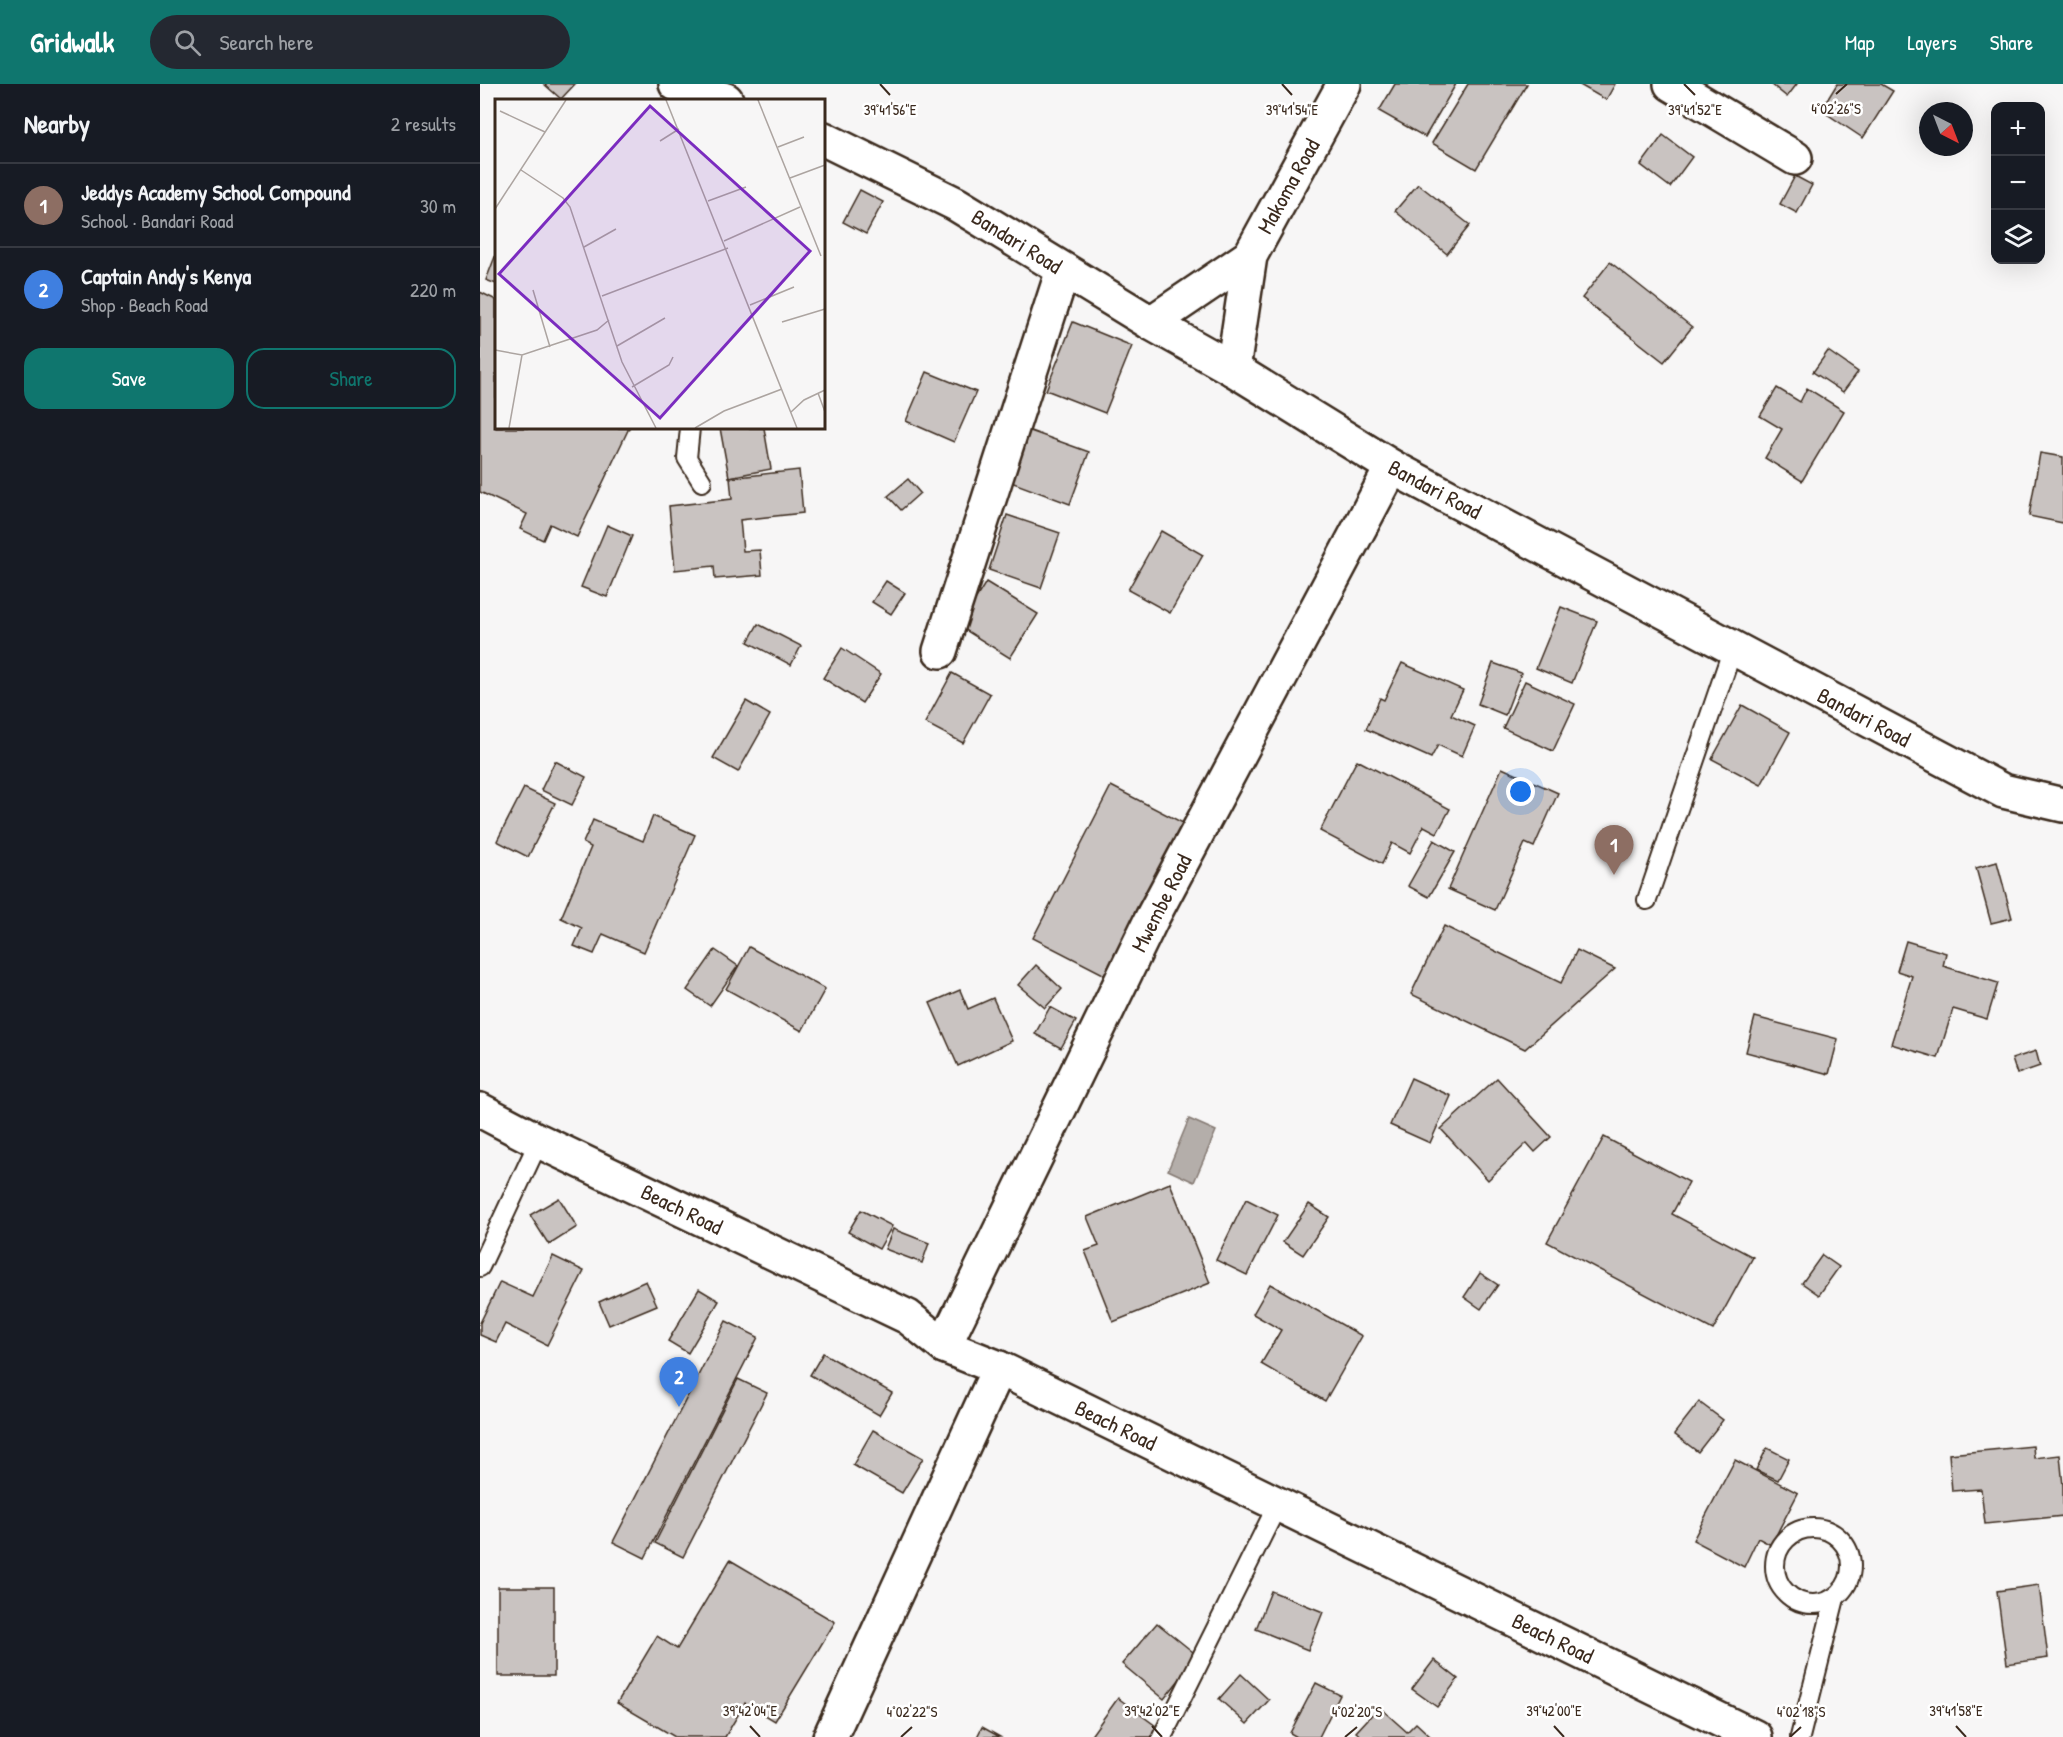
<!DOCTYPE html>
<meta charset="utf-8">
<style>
:root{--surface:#171b24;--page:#242831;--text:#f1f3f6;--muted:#9ea1a6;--line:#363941;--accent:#0f766e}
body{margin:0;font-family:"Patrick Hand",sans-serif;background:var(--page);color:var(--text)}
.controls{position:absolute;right:18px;top:18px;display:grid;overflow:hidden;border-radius:12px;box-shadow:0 6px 24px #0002}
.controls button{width:54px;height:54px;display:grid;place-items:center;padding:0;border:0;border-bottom:2px solid var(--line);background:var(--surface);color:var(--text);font:30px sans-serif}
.compass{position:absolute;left:1439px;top:18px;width:54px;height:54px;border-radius:50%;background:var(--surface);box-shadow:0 6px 24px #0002;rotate:138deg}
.you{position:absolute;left:1041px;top:708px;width:21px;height:21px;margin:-15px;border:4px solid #fff;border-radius:50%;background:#1a73e8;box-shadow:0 0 0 9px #1a73e833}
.badge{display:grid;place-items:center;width:39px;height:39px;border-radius:50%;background:var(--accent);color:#fff;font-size:20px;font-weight:700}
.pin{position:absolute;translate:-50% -50px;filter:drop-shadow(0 2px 3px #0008)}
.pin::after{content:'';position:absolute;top:32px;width:21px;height:18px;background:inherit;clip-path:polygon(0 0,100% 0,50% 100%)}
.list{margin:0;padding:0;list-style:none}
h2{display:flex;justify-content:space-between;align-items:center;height:78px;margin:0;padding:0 24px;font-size:26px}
h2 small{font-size:20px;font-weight:400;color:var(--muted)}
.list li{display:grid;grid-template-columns:39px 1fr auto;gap:18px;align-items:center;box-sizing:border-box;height:84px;padding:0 24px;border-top:2px solid var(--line)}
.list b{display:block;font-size:22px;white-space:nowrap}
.list p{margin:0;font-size:20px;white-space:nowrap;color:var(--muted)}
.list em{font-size:20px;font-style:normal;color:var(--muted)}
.actions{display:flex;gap:12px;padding:18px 24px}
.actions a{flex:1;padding:14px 0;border:2px solid var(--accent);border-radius:18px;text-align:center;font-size:21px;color:var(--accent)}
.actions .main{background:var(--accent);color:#fff}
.icon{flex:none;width:33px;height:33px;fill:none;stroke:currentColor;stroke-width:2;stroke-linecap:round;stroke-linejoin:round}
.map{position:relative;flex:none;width:1583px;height:1653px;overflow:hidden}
header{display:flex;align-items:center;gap:36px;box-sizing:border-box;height:84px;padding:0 30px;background:var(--accent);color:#fff}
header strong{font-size:28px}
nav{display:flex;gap:33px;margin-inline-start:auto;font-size:21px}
.search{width:420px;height:54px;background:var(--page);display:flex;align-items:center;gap:15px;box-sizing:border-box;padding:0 21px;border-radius:33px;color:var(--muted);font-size:22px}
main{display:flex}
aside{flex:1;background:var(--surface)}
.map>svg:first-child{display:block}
</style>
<header>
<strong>Gridwalk</strong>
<div class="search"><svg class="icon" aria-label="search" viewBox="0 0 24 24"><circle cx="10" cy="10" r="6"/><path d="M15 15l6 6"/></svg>Search here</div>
<nav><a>Map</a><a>Layers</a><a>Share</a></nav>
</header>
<main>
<aside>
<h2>Nearby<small>2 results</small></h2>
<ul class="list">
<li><span class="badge" style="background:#8d6e63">1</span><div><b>Jeddys Academy School Compound</b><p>School · Bandari Road</p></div><em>30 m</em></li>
<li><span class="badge" style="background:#3f7fe0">2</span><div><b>Captain Andy's Kenya</b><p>Shop · Beach Road</p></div><em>220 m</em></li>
</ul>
<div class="actions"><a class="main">Save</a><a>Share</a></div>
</aside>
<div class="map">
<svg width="1583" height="1653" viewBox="0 0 1583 1653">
<rect width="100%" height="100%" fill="#f7f6f6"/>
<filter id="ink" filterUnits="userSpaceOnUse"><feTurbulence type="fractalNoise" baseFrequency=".0167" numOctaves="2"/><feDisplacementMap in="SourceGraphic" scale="12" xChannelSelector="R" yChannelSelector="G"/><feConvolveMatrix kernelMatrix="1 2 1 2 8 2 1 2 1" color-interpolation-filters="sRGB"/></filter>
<g filter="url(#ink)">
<path fill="#b4aeaa" stroke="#847972" stroke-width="1.5" d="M709,1035L736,1047L714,1098L688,1086Z"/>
<g fill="#c9c3c1" stroke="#3b2a1e" stroke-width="1.5">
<path d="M64,0H95L81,15Z"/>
<path d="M915,0H976L945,53L899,27Z"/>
<path d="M988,0H1047L996,85L952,59Z"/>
<path d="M1098,0H1135L1126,16Z"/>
<path d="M1291,0H1317L1307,13Z"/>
<path d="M1357,0H1401L1413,7L1383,54L1341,26Z"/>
<path d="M1183,51L1212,73L1190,103L1161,81Z"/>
<path d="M1315,92L1332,101L1317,129L1300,120Z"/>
<path d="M938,100L990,141L967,170L915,127Z"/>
<path d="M380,106L403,118L386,150L363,138Z"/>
<path d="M16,170V200L6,196Z"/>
<path d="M1130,178L1212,243L1184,278L1102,214Z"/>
<path d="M0,208L16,216V344H149L97,453L70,440L63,456L40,445L47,430L0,408Z"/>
<path d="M593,238L652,262L625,329L566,306Z"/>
<path d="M1348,267L1378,288L1363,308L1333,288Z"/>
<path d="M447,288L496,308L474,358L426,337Z"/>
<path d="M1297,304L1320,318L1327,304L1364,327L1322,397L1285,374L1302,345L1280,332Z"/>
<path d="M240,344H284L291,385L249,393Z"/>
<path d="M542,344L609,368L590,420L523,395Z"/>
<path d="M1560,369L1583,373V439L1549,432Z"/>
<path d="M319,386L323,429L260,436L263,467L280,466L282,491L235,495L234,482L195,486L189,422L252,415L250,394Z"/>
<path d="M428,395L440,409L421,426L408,412Z"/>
<path d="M527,431L580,449L561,504L509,486Z"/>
<path d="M127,441L152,452L127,513L101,503Z"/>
<path d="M681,447L723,471L690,529L648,506Z"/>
<path d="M406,497L425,509L411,530L392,518Z"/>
<path d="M506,498L558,530L530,574L479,542Z"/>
<path d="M1081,523L1117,537L1092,599L1056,584Z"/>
<path d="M278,540L321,562L311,581L268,558Z"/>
<path d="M362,564L401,590L382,619L343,594Z"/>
<path d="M922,579L983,606L971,631L995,642L982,672L958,661L951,674L886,645L900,614L904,616Z"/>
<path d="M1013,579L1041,589L1025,631L998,620Z"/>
<path d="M472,589L510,610L483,659L445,639Z"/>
<path d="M1045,597L1095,620L1073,667L1023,644Z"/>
<path d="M266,617L290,631L258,688L233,674Z"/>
<path d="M1262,621L1310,648L1281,701L1232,675Z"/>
<path d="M877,676L970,725L957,749L944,742L930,769L912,759L902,780L840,747Z"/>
<path d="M75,677L106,693L92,721L61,706Z"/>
<path d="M1022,684L1078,709L1054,763L1045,759L1015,826L968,805Z"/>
<path d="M631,702L705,740L627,892L553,854Z"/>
<path d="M44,704L75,719L48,773L17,757Z"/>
<path d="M173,732L215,751L164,868L123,850L114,870L94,862L102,844L81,834L111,763L103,759L113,736L163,757Z"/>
<path d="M954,756L975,768L949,813L928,802Z"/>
<path d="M1517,778L1532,834L1511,839L1496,784Z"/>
<path d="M964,842L1081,899L1097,866L1135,885L1045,965L931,910Z"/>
<path d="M1426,857L1466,869L1463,882L1518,899L1507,935L1473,925L1458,974L1411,960L1432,892L1417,887Z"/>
<path d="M269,863L345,905L322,947L246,905Z"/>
<path d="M235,866L258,882L230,922L207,906Z"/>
<path d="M556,881L582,905L565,924L538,901Z"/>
<path d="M480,906L488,925L513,914L532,957L478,982L450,919Z"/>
<path d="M570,923L596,937L581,964L555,950Z"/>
<path d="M1275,933L1358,955L1349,990L1266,968Z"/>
<path d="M1556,967L1560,982L1537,990L1532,975Z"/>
<path d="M931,994L971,1012L950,1059L910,1041Z"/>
<path d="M1017,994L1071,1053L1055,1068L1047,1059L1008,1096L961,1045Z"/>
<path d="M1124,1053L1209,1098L1192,1130L1273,1173L1233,1246L1067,1158Z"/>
<path d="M690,1099L730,1199L633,1238L605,1167L619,1162L607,1133Z"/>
<path d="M79,1114L97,1143L69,1161L50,1131Z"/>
<path d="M766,1115L798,1131L767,1191L736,1176Z"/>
<path d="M829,1120L849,1133L823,1171L803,1158Z"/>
<path d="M381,1126L412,1142L399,1165L368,1148Z"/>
<path d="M413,1145L449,1159L442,1179L405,1165Z"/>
<path d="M1342,1171L1359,1183L1339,1211L1322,1199Z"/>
<path d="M73,1172L104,1187L67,1261L25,1240L16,1258L0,1251V1239L20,1198L53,1213Z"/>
<path d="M1000,1189L1018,1201L1001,1225L984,1213Z"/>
<path d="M166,1197L177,1221L129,1241L119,1218Z"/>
<path d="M790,1200L882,1252L845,1317L781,1280L801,1246L773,1230Z"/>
<path d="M219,1205L239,1217L208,1269L188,1257Z"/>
<path d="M246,1237L278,1253L165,1474L133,1458Z"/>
<path d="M343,1269L412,1309L399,1331L330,1291Z"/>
<path d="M258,1295L287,1309L203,1473L175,1459Z"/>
<path d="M1219,1318L1243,1336L1218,1368L1194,1350Z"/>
<path d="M393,1346L443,1374L422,1409L373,1381Z"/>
<path d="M1553,1362L1554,1374L1580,1371L1583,1402V1432L1505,1440L1501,1405L1472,1407L1469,1370Z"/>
<path d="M1287,1364L1309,1375L1298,1396L1276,1386Z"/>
<path d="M1255,1376L1318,1409L1291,1461L1278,1454L1264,1483L1213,1456Z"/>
<path d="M250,1476L355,1538L295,1637L265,1619L245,1653H195L137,1619L177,1552L197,1565Z"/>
<path d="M1559,1501L1568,1574L1527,1580L1517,1507Z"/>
<rect x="18" y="1503" width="56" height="89"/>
<path d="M791,1507L843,1528L828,1566L776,1545Z"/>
<path d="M677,1539L718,1572L684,1615L642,1580Z"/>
<path d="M954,1576L978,1595L957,1623L932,1605Z"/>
<path d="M761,1590L789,1616L767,1640L739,1615Z"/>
<path d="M836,1599L860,1611L839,1653H817L810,1649Z"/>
<path d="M638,1614L684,1648L681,1653H610Z"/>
<path d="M899,1623L927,1648L936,1639L951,1653H882L876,1648Z"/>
<path d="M502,1643L520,1653H497Z"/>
</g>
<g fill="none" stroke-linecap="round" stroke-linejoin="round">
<g stroke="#3b2a1e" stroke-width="22">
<g id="service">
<path d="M210,344L207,374L222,398"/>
<path d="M1167,816L1253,564"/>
<path d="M0,1183L59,1057"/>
<circle cx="1333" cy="1482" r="38"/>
<path d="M682,1653L798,1420"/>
<path d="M1320,1653L1355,1514"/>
</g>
</g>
<g stroke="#3b2a1e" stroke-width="38">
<g id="minor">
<path d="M196,0L246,16"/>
<path d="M1191,0L1315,74"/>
<path d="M344,55L476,120L671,239L753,285L912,383L1523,707L1583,721"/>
<path d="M671,239L770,172"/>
<path d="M753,285L770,172L864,0"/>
<path d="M460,567L583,186"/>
<path d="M464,1262L672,834L912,383"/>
<path d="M350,1653L519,1284"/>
</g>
</g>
<g stroke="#3b2a1e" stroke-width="38">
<path id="secondary" d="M0,1026L59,1057L428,1233L464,1262L519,1284L1275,1653"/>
</g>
<use href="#service" stroke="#fff" stroke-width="18"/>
<use href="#minor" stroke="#fff" stroke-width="33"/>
<use href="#secondary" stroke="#fff" stroke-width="33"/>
</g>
</g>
<path fill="none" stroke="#3b2a1e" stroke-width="2" d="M400,0L410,11M802,0L812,11M1204,0L1215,11M1356,10L1367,0M270,1642L280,1653M672,1642L682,1653M1074,1642L1084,1653M1476,1642L1486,1653M421,1653L432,1643M865,1653L877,1643M1310,1653L1321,1643"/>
<g text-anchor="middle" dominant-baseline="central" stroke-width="5" stroke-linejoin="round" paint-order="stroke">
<g font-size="22" fill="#3b2a1e" stroke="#fff">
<text transform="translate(808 102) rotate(-61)">Makoma Road</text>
<text transform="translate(537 157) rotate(32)">Bandari Road</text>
<text transform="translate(955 405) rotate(28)">Bandari Road</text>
<text transform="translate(1384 633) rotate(28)">Bandari Road</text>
<text transform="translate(681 819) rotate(-63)">Mwembe Road</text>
<text transform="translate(202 1125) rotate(26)">Beach Road</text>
<text transform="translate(636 1341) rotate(26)">Beach Road</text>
<text transform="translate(1073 1554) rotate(26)">Beach Road</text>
</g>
</g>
<g transform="translate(15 15)">
<rect width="330" height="330" fill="#f7f6f6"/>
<path fill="none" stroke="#aca4a0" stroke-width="1.5" d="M171,1L302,329M263,1L326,157M5,12L50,33M165,42L184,30M283,48L309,38M26,71L68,99L75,108L127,263L161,329M295,79L330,66M213,102L251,88M0,110L71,1M229,142L305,108M89,148L121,130M38,191L55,248M107,197L233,149M255,206L299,188M287,223L330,210M122,247L170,219M0,251L27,256L102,231L114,221M137,288L174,266L178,258M323,294L330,313M296,313L309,301L330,291M14,329L27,256M200,329L229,312L287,290"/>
<path fill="#7b2cbf" fill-opacity="0.15" stroke="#7b2cbf" stroke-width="3" d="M155,7L315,152L165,319L4,175Z"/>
<rect width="330" height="330" fill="none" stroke="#3b2a1e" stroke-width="3"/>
</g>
<g font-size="15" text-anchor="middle" fill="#3b2a1e" stroke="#fff" stroke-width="5" stroke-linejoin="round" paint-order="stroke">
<text x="1356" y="30">4°02'26"S</text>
<text x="410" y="31">39°41'56"E</text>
<text x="812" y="31">39°41'54"E</text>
<text x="1215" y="31">39°41'52"E</text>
<text x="270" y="1632">39°42'04"E</text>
<text x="672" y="1632">39°42'02"E</text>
<text x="1074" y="1632">39°42'00"E</text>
<text x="1476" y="1632">39°41'58"E</text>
<text x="432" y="1633">4°02'22"S</text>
<text x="877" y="1633">4°02'20"S</text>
<text x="1321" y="1633">4°02'18"S</text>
</g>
</svg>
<div class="controls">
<button>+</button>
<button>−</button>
<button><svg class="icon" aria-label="layers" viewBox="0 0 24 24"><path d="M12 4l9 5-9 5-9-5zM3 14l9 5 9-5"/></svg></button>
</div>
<svg class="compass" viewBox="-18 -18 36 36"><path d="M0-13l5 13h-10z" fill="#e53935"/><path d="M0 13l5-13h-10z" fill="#9ea1a6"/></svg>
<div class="you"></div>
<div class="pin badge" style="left:1134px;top:791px;background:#8d6e63">1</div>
<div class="pin badge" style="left:199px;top:1323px;background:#3f7fe0">2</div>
</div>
</main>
